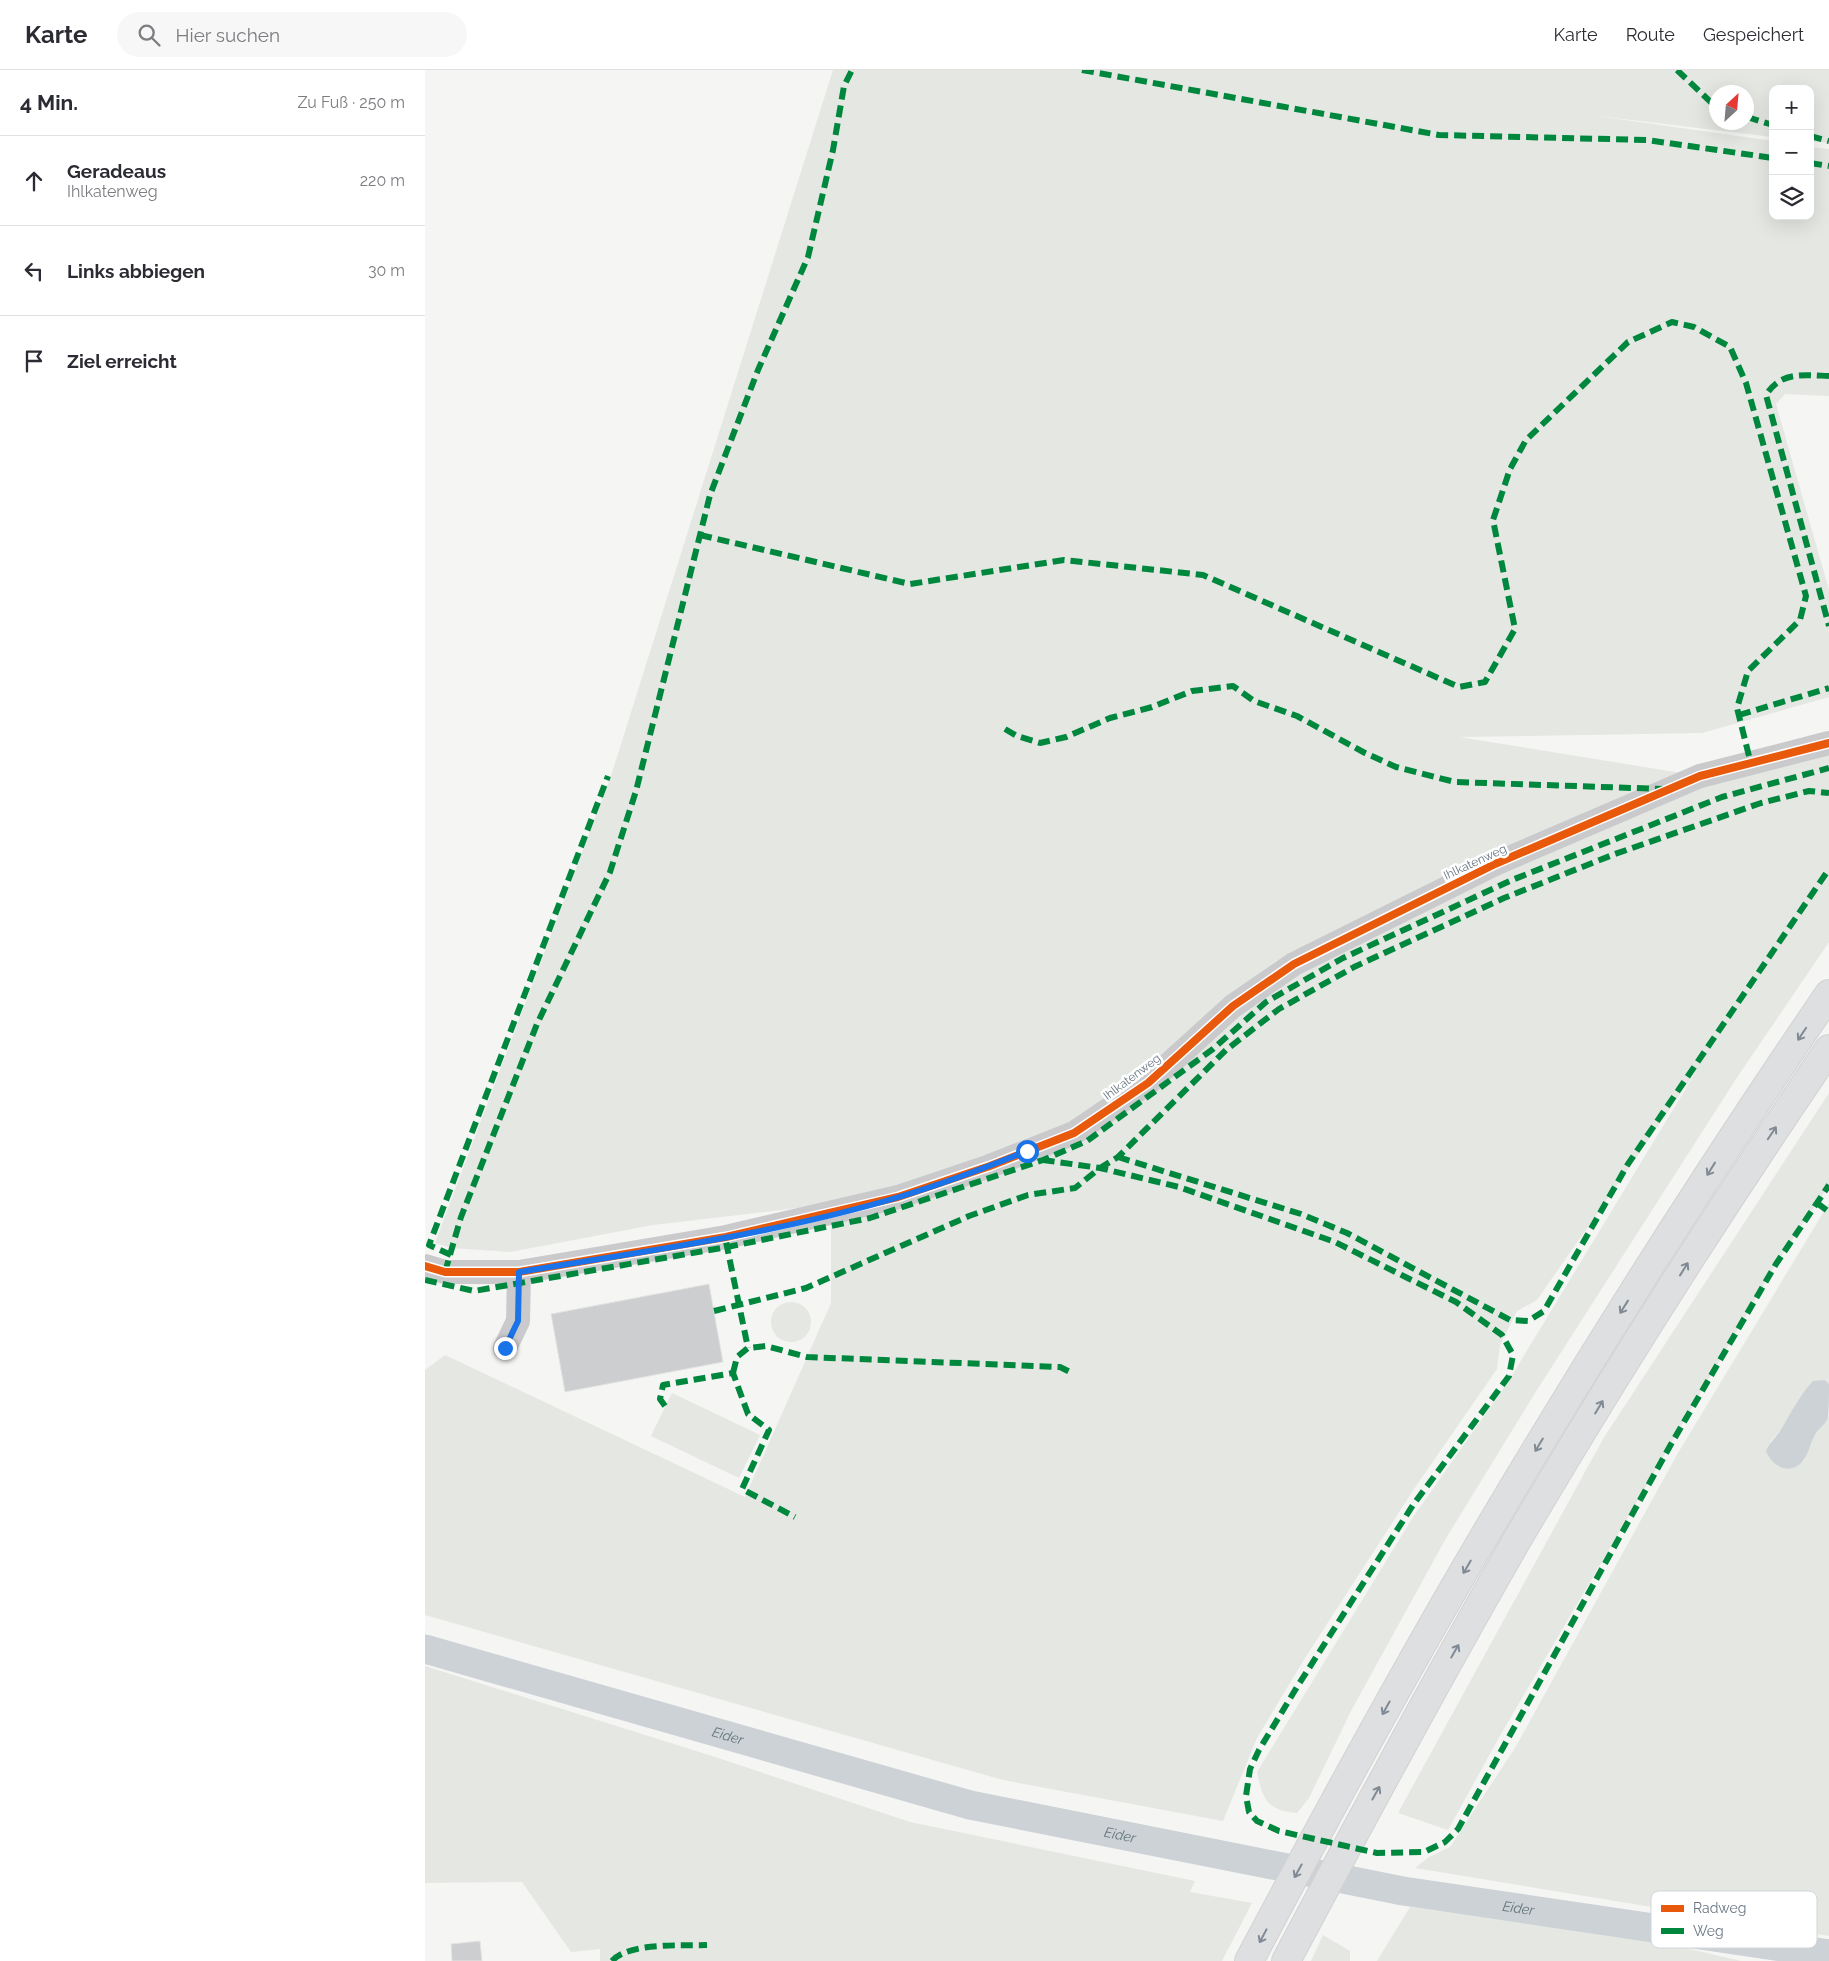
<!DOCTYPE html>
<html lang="de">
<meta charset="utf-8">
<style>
:root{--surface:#fff;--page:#f7f7f7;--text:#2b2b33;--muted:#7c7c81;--line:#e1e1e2}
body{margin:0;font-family:Raleway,sans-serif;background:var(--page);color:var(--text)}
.controls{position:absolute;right:15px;top:15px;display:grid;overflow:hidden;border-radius:10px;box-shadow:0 5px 20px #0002}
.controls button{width:45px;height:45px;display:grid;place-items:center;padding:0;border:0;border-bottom:1px solid var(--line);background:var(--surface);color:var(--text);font:25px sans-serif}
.compass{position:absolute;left:1284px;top:15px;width:45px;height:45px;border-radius:50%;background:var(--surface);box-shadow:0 5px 20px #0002;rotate:26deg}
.stop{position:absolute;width:15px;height:15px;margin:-11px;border:4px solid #1a73e8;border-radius:50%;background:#fff}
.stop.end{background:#1a73e8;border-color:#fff;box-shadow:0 1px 5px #0008}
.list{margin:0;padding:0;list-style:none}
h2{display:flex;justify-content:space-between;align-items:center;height:65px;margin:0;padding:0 20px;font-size:21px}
h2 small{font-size:16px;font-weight:400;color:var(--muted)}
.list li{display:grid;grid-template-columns:32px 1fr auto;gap:15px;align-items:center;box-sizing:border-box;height:90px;padding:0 20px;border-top:1px solid var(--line)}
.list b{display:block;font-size:19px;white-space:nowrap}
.list p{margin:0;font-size:16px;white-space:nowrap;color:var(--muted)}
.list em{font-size:16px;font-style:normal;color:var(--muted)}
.icon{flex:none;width:28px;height:28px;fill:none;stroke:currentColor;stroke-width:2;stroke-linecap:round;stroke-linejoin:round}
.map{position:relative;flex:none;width:1404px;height:1891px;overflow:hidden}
header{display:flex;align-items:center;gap:30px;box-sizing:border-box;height:70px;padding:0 25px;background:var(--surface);border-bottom:1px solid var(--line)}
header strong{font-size:24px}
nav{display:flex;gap:28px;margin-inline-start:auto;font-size:18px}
.search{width:350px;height:45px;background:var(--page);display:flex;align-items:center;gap:12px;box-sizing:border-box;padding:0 18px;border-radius:28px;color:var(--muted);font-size:19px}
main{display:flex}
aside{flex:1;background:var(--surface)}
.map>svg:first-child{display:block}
</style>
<header>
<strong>Karte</strong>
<div class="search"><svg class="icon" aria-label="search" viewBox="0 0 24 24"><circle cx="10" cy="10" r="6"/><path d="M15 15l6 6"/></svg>Hier suchen</div>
<nav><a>Karte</a><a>Route</a><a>Gespeichert</a></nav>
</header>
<main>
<aside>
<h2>4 Min.<small>Zu Fuß · 250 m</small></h2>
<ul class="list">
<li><svg class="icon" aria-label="ahead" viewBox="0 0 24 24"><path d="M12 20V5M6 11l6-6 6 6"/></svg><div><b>Geradeaus</b><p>Ihlkatenweg</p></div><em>220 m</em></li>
<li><svg class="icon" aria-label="left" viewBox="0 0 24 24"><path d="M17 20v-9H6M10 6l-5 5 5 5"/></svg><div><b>Links abbiegen</b></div><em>30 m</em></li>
<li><svg class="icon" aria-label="arrive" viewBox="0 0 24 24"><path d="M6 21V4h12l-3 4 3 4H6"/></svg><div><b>Ziel erreicht</b></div></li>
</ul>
</aside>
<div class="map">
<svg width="1404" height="1891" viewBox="0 0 1404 1891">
<rect width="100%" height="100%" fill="#f5f5f4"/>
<g fill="#e4e7e2" fill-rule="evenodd">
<path d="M408,0H1404V73L1385,71V19H1348V67L1165,45L1348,71V146H1385V77L1404,79V326L1360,324L1351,334L1404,520V627L1277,663L1034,667L1275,706L1404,673V872L1311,1009L1110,1323L1020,1470L926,1641L884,1728L872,1743C842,1740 838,1730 832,1702L988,1447L1083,1312L1272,1000L1112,1230L1092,1241L1075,1275L1072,1299L991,1416L880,1588L832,1668L798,1751L578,1710L0,1545V1300L20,1285L320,1427L406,1233V1134L228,1155L85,1182L27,1178L10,1173L187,703ZM1292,22H1322V52H1292Z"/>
<path d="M1404,1023V1115L1351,1194L1076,1664L1023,1760L973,1743L1178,1369Z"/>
<path d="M1404,1133V1314L1400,1310L1345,1372L1379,1391L1388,1368L1404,1347V1866L990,1798L1004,1787L1025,1777L1090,1678L1253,1383Z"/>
<circle cx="366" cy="1252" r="20"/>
<path d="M247,1323L335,1365L314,1408L226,1366Z"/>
<path d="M0,1596L284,1685L485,1752L770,1811L765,1822L827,1833L797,1891H175V1879L146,1882L97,1812L0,1813Z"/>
<path d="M985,1837L1239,1873L1316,1891H952Z"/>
<path d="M898,1865L925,1881V1891H886Z"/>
</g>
<path fill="#ccd2d6" d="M1400,1310L1404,1314C1404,1323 1404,1340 1403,1348C1400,1355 1392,1360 1389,1367C1385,1374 1383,1386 1377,1392C1364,1406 1347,1396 1341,1381C1345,1372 1352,1366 1357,1358C1367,1341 1375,1325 1388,1311Z"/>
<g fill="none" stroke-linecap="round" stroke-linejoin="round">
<path stroke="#ccd2d6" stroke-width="29" id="s1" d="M0,1579L545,1735L978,1821L1404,1884"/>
</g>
<g fill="#cdcecf" stroke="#e4e4e4">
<path d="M284,1214L298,1292L140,1322L126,1244Z"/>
<path d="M55,1871L57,1891H27L26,1874Z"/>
</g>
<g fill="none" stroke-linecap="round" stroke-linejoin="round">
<g stroke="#d2d2d2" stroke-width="30">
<g id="highway">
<path d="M824,1891C902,1744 981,1598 1066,1455C1173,1274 1286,1097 1404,924"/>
<path d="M861,1891C936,1750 1012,1609 1092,1470C1190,1303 1295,1139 1404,979"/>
</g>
</g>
<g stroke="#cacacc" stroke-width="24">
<path d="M0,1196L20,1202H94L301,1167L473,1127L565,1096L649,1063L723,1013L808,936L869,894L1070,794L1275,706L1404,673"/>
<path d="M80,1278L93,1251L94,1202"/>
</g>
<use href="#highway" stroke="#dedfe0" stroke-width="28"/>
<g stroke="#00873e" stroke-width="6" stroke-dasharray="12 6" stroke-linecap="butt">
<path d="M657,0L1014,65L1222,70L1348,88"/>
<path d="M1252,0L1292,38"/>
<path d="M1322,47L1348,55"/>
<path d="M1385,66L1404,71"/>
<path d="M1385,93L1404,96"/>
<path d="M1404,306C1378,305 1356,301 1341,325L1404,556"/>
<path d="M275,465L485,514L639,490L778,505L1034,617L1060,612L1090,559L1068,450L1085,399L1101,370L1203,272L1247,252L1269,257L1305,277L1321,313L1381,526L1375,550L1323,601L1312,638L1326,694"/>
<path d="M1314,645L1404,618"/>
<path d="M580,659L592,666L615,673L641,667L685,648L727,637L767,621L808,616L829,631L872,646L940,683L971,697L1030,712L1239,719"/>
<path d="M602,1081L618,1090L675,1098L754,1117L910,1172L1031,1232L1077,1265L1088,1285L1084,1306L988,1435L872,1617L834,1680L825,1699L821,1726L824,1742L832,1751L854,1761L952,1783L999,1782L1020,1772L1033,1759L1245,1376L1351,1194L1404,1115"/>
<path d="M693,1087L876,1144L922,1163L1085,1250L1103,1251L1119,1241L1203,1094L1404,799"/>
<path d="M1392,1133L1404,1142"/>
<path d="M301,1172L323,1278"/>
<path d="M26,1185L4,1175L183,706"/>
<path d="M20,1202L36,1147L112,954L185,802L211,721L285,425L333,300L383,187L408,80L419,16L427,0"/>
<path d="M0,1210L49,1221L302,1177L445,1148L618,1090L662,1071L788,979L841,932L918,888L1087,810L1297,727L1404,698"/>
<path d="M289,1241L381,1218L544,1146L603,1125L650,1118L675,1098L693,1087L801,980L854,939L929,897L1079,828L1190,784L1336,733L1384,721L1404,723"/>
<path d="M308,1303L312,1287L323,1278L341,1276L382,1287L635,1297L645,1302"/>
<path d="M240,1336L235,1329L238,1315L308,1303L323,1344L344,1360L317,1419L370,1447"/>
<path d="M187,1891C204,1872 257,1876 282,1875"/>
</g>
<g stroke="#fff" stroke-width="11">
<path id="cycleway" d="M0,1196L20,1202H94L301,1167L473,1127L565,1096L649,1063L723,1013L808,936L869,894L1070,794L1275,706L1404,673"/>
</g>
<use href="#cycleway" stroke="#e8590c" stroke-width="8"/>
</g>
<defs><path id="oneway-shaft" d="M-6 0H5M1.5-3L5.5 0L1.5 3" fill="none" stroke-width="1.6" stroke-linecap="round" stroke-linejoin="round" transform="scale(1.25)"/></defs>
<g stroke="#808a95">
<use href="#oneway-shaft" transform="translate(1377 964) rotate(124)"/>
<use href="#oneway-shaft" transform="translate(1347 1063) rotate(-56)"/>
<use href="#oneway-shaft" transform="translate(1286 1099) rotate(122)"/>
<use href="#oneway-shaft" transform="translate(1259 1199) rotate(-58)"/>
<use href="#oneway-shaft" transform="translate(1199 1237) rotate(122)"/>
<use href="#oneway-shaft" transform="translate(1174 1337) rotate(-59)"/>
<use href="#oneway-shaft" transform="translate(1114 1375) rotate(121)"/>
<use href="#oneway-shaft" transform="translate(1042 1497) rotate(120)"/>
<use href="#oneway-shaft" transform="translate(1030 1581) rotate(-60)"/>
<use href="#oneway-shaft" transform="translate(961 1638) rotate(119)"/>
<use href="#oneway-shaft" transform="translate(951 1723) rotate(-61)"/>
<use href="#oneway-shaft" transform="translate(873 1801) rotate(119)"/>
<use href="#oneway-shaft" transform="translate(838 1866) rotate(118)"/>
</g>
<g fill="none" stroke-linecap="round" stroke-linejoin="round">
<path stroke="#1a73e8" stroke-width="6" d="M80,1278L93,1251L94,1202C221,1181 350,1164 474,1127C517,1114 560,1098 602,1081"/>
</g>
<g text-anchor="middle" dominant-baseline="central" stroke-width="5" stroke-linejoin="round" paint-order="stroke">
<g font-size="12" fill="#687582" stroke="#fff">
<text transform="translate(1050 792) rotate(-25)">Ihlkatenweg</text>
<text transform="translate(707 1007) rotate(-37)">Ihlkatenweg</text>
</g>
<g font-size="14" font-style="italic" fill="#63767e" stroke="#fff">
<text stroke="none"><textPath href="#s1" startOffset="315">Eider</textPath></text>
<text stroke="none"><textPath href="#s1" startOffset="720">Eider</textPath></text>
<text stroke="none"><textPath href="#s1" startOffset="1125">Eider</textPath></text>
</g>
</g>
<rect x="1226" y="1821" width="166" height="57" rx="8" fill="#fff" stroke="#d2d6da" stroke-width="1"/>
<rect x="1236" y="1835" width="23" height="7" fill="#e8590c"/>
<rect x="1236" y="1858" width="23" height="6" fill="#00873e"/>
<g font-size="14" fill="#687582">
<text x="1268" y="1843">Radweg</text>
<text x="1268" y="1866">Weg</text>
</g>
</svg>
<div class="controls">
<button>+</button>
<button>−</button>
<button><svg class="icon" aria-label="layers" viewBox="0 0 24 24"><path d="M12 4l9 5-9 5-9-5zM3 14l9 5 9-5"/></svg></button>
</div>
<svg class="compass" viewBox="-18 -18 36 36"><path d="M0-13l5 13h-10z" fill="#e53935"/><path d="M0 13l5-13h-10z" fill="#7c7c81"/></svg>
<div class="stop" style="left:602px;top:1081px"></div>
<div class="stop end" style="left:80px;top:1278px"></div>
</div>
</main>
